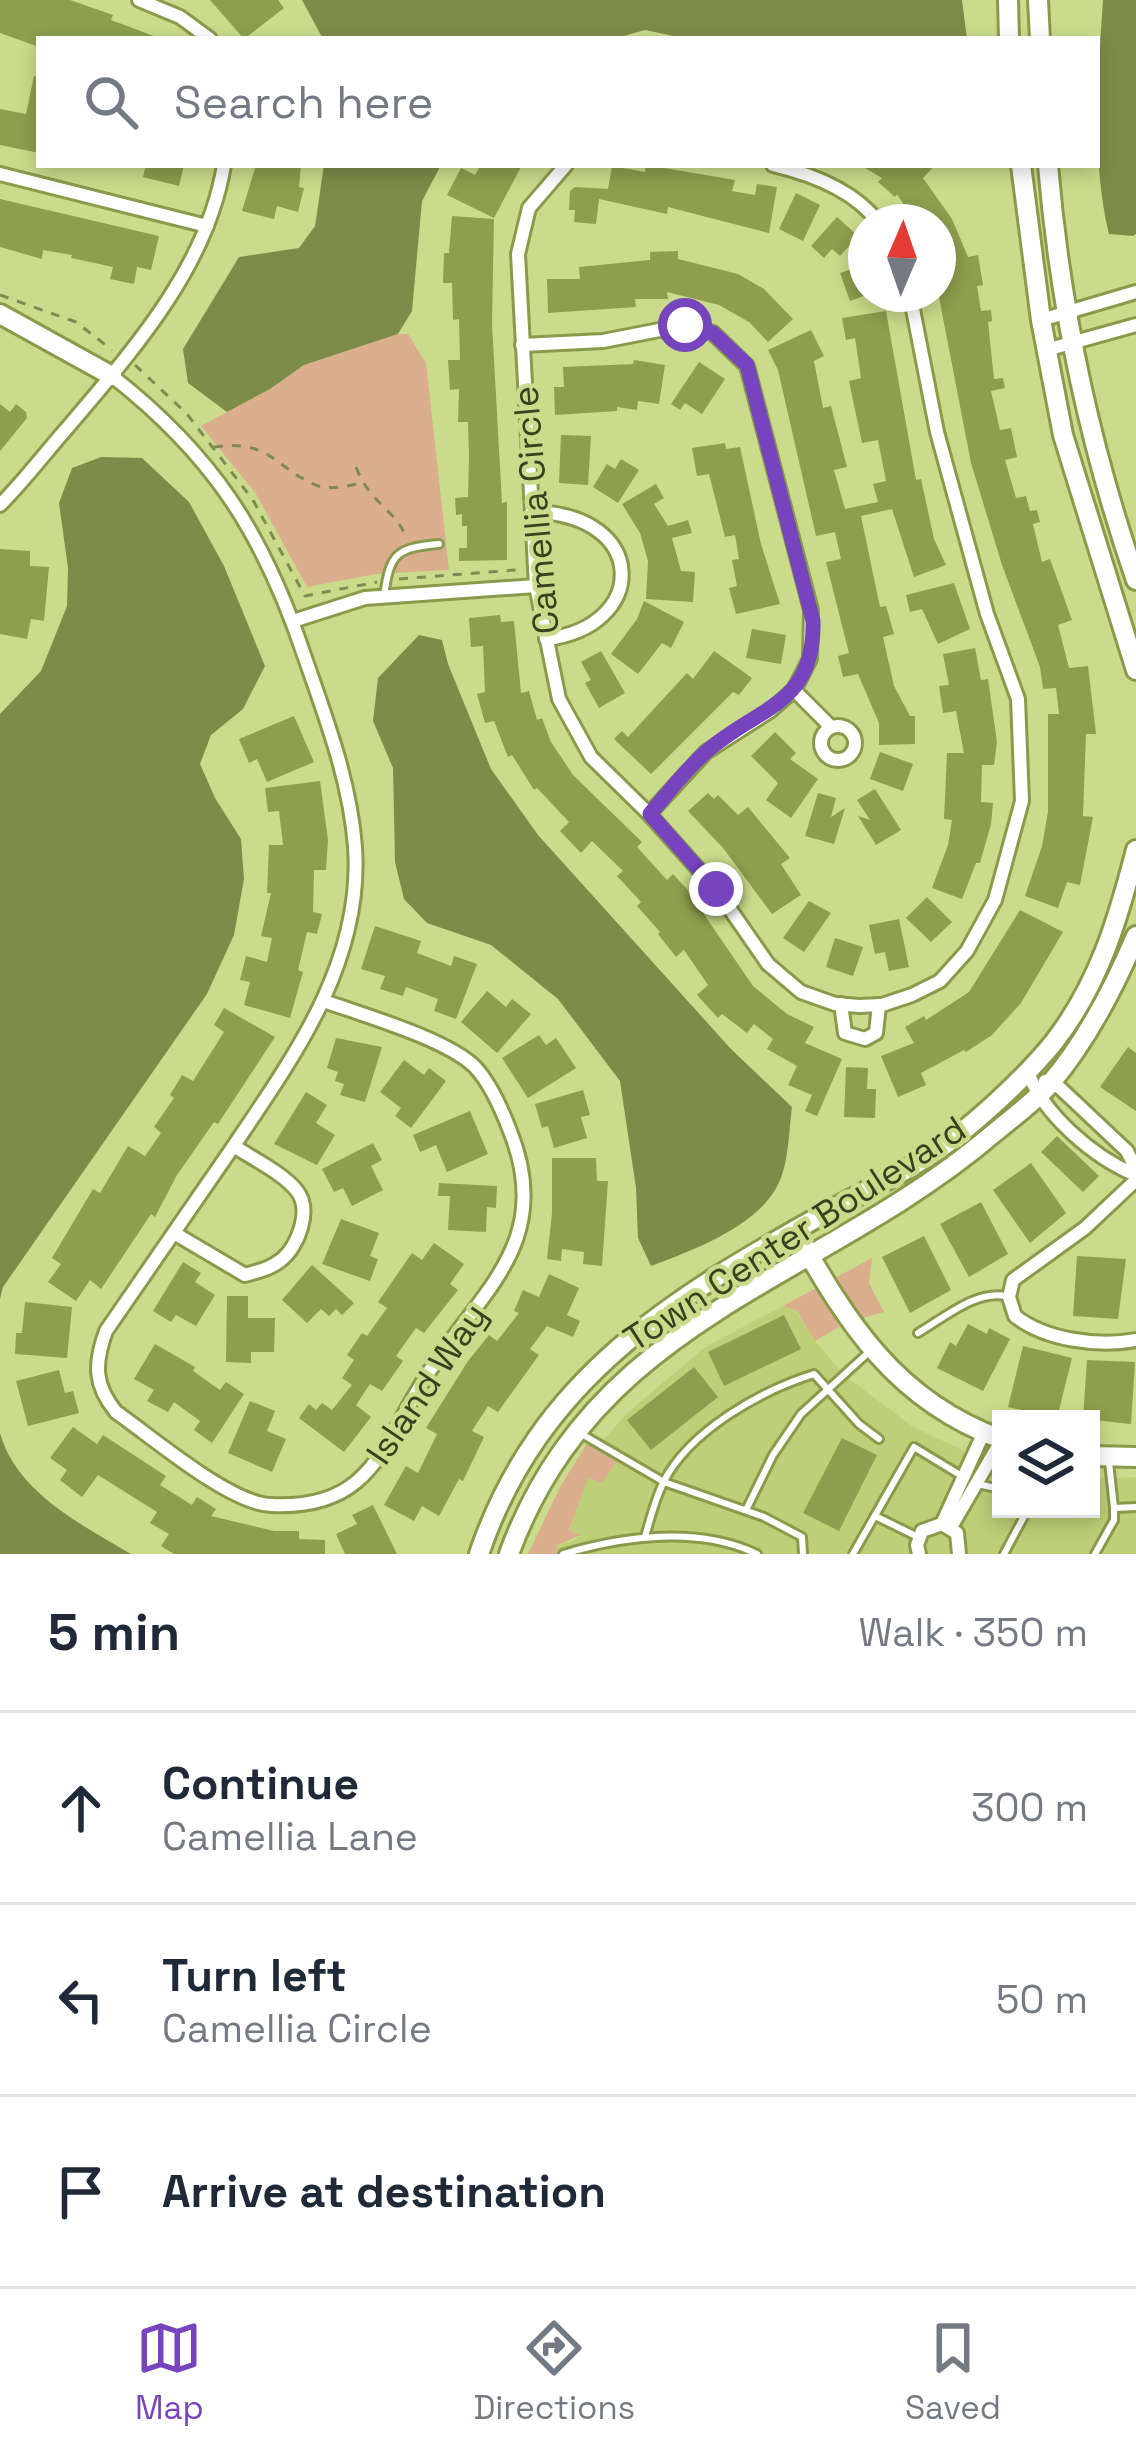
<!DOCTYPE html>
<meta charset="utf-8">
<style>
:root{--surface:#fff;--page:#f6f6f7;--text:#1f2937;--muted:#747a83;--line:#e0e1e3;--accent:#7644bc}
body{margin:0;font-family:"Space Grotesk",sans-serif;background:var(--page);color:var(--text)}
.controls{position:absolute;right:36px;bottom:36px;display:grid;overflow:hidden;border-radius:0px;box-shadow:0 6px 18px #0003}
.controls button{width:108px;height:108px;display:grid;place-items:center;padding:0;border:0;border-bottom:3px solid var(--line);background:var(--surface);color:var(--text);font:60px sans-serif}
.compass{position:absolute;left:848px;top:204px;width:108px;height:108px;border-radius:50%;background:var(--surface);box-shadow:0 6px 18px #0003;rotate:2deg}
.stop{position:absolute;width:36px;height:36px;margin:-27px;border:9px solid #7644bc;border-radius:50%;background:#fff}
.stop.end{background:#7644bc;border-color:#fff;box-shadow:0 3px 12px #0008}
.list{margin:0;padding:0;list-style:none}
h2{display:flex;justify-content:space-between;align-items:center;height:156px;margin:0;padding:0 48px;font-size:51px}
h2 small{font-size:39px;font-weight:400;color:var(--muted)}
.list li{display:grid;grid-template-columns:78px 1fr auto;gap:36px;align-items:center;box-sizing:border-box;height:192px;padding:0 48px;border-top:3px solid var(--line)}
.list b{display:block;font-size:45px;white-space:nowrap}
.list p{margin:0;font-size:39px;white-space:nowrap;color:var(--muted)}
.list em{font-size:39px;font-style:normal;color:var(--muted)}
.icon{flex:none;width:66px;height:66px;fill:none;stroke:currentColor;stroke-width:2;stroke-linecap:round;stroke-linejoin:round}
.map{position:relative;flex:none;width:1136px;height:1554px;overflow:hidden}
.search{position:absolute;background:var(--surface);box-shadow:0 6px 18px #0003;left:36px;right:36px;top:36px;height:132px;display:flex;align-items:center;gap:30px;box-sizing:border-box;padding:0 42px;border-radius:0px;color:var(--muted);font-size:45px}
.sheet{height:732px;background:var(--surface)}
nav{display:flex;justify-content:space-around;align-items:center;box-sizing:border-box;height:168px;border-top:3px solid var(--line);background:var(--surface);font-size:33px;color:var(--muted)}
nav a{display:grid;justify-items:center;gap:6px}
nav .on{color:var(--accent)}
.map>svg:first-child{display:block}
</style>
<div class="map">
<svg width="1136" height="1554" viewBox="0 0 1136 1554">
<rect width="100%" height="100%" fill="#cadc8b"/>
<path fill="#bdd077" d="M783,1306L796,1311L815,1341L844,1375L912,1426L1001,1469V1509H1091V1479L1136,1477V1554H557L555,1546L575,1540L579,1534L569,1531L599,1445L626,1414L705,1347Z"/>
<g fill="#dbaf8d">
<path d="M398,334H408L426,363L449,570L376,574L307,587L256,494L201,426L270,389L304,365Z"/>
<path d="M872,1258L869,1283L884,1312L848,1322L815,1341L797,1311L783,1306Z"/>
<path d="M590,1439L620,1457L602,1483L588,1478L569,1530L580,1535L556,1546L557,1554H528L561,1485Z"/>
</g>
<g fill="#7e8c4a">
<path d="M302,0H962L967,39H688L645,30L613,39H323Z"/>
<path d="M1103,0H1136V234L1133,236L1109,234C1091,160 1098,75 1103,0Z"/>
<path d="M324,165H441L422,201L412,311L398,334L304,365L270,389L227,412L188,383L183,349L239,257L299,248L315,226Z"/>
<path d="M101,457L142,458L189,502L224,566L265,666L243,709L211,735L200,764L215,798L241,839L244,879L234,935L207,994L3,1287L0,1299V714L41,671L67,606L68,568L59,503L72,468Z"/>
<path d="M419,635L442,640L448,664L491,769L538,835L731,1049L792,1107C789,1129 789,1154 782,1175C766,1224 695,1249 651,1266L638,1238L636,1188L620,1081L558,999L491,945L427,923L404,899L395,862L393,768L373,721L378,678Z"/>
<path d="M0,1433C16,1492 82,1525 131,1554H0Z"/>
</g>
<g fill="#8d9e4e">
<path d="M0,0H70L113,15L111,20L162,39H39V47L0,33Z"/>
<path d="M210,0H278L284,8L244,39Z"/>
<path d="M34,76H39V153L0,145V109L26,114Z"/>
<path d="M146,165H184L179,186L143,177Z"/>
<path d="M256,165H301L299,187L304,188L298,212L277,206L274,219L242,211Z"/>
<path d="M481,165H522L494,218L447,195L461,168L475,175Z"/>
<path d="M646,165L735,180L732,191L755,195L757,184L777,187L769,233L668,207L667,214L599,199L596,224L574,222L575,210H569L570,191L575,187L608,189L612,166L645,172Z"/>
<path d="M860,165H935L923,178L952,219L968,257L978,255L983,285L977,286L981,311L991,310L992,321L988,322L994,379L1003,378L1005,388L991,391L1000,430L1011,428L1017,457L1005,460L1016,498L1026,496L1030,511L1037,510L1040,522L1033,524L1042,562L1050,559L1072,620L1058,625L1069,668L1088,666L1096,734H1086L1083,816L1093,817L1080,885L1067,882L1058,908L1025,896L1042,846L1048,812V714H1059L1056,688L1043,689L1040,667L1002,565L971,463L938,292V222H915L897,194L895,197L878,182L882,178Z"/>
<path d="M796,193L820,205L803,241L779,229Z"/>
<path d="M0,199L159,236L151,270L137,267L134,284L110,279L113,267L71,258L72,255L43,250L42,259L0,247Z"/>
<path d="M452,216L494,219L492,324L502,503L507,502V560L459,561V548H467V526H462V514L456,515L455,498L468,497L469,456L468,422H458L459,389L450,390L448,360H460L459,319L453,320L452,283H443L444,253H449Z"/>
<path d="M837,217L858,236L840,256L832,249L824,258L811,246Z"/>
<path d="M678,251V259L738,274L764,289L793,319L768,342L749,322L719,305L667,292L668,299H635L636,307L548,313L547,279H580L579,267L650,260V252Z"/>
<path d="M866,264V295L850,301L840,273Z"/>
<path d="M886,311L916,480L921,479L934,539L946,565L914,577L892,509L861,516L880,607L886,606L894,634L883,637L894,686L910,716H915V744L879,745V723L858,674L843,677L838,656L849,653L826,562L841,559L835,532L816,536L778,370L768,350L811,330L824,356L814,361L823,408L831,406L847,467L834,470L845,509L878,502L873,484L886,481L878,440L862,443L849,381L861,378L855,338L846,340L842,318Z"/>
<path d="M634,360L665,365L659,404L638,401L637,410L617,407V411L555,415L554,387H564L563,367L633,364Z"/>
<path d="M699,362L725,379L702,414L685,403L680,410L671,404Z"/>
<path d="M0,404L10,412L16,404L26,412L27,418L0,451Z"/>
<path d="M561,435L591,436L588,485L559,483Z"/>
<path d="M725,443L726,449L740,447L761,544L780,604L736,614L729,588L737,586L732,560L739,559L735,535L725,537L709,474L697,476L692,448Z"/>
<path d="M621,459L639,470L618,503L593,487L607,464L615,469Z"/>
<path d="M656,484L664,498L654,504L668,526L688,520L692,533L672,538L681,571L695,572L693,602L646,599L648,561L640,533L622,504Z"/>
<path d="M0,549L30,551V566L49,567L44,621L31,619L27,639L0,634Z"/>
<path d="M954,583L970,629L938,644L922,609L910,612L906,595Z"/>
<path d="M644,601L684,622L671,648L662,643L638,674L611,654L637,619Z"/>
<path d="M500,615L501,622L514,621L521,693L529,691L537,720L542,718L551,742L573,775L642,842L637,847L667,880L673,874L686,888L753,986L787,1014L814,1027L805,1043L842,1059L817,1116L805,1111L812,1095L788,1085L797,1066L767,1049L773,1039L754,1024L747,1033L722,1014L718,1018L697,995L708,985L684,950L676,957L658,934L660,932L637,906L641,902L617,876L623,871L592,841L581,853L560,831L569,822L537,788L534,790L512,755L508,757L494,721L485,723L477,694L485,692L483,646L471,647L469,618Z"/>
<path d="M752,629L786,635L781,664L746,658Z"/>
<path d="M975,648L981,680L988,679L997,742L994,765H982L981,802L993,803L991,824L980,863H976L962,899L932,888L948,845L952,820L944,819L947,753H964L956,711L943,713L939,686L949,685L943,654Z"/>
<path d="M601,651L625,693L599,708L585,683L591,680L581,662Z"/>
<path d="M714,651L752,678L739,695L733,692L651,774L614,739L622,731L628,737L687,673L693,679Z"/>
<path d="M294,716L314,762L267,782L257,759L249,763L239,739Z"/>
<path d="M775,732L796,753L790,759L818,779L791,818L766,800L778,783L751,756Z"/>
<path d="M880,752L913,764L903,791L870,779Z"/>
<path d="M320,781L328,840L326,870H314L313,912L322,914L317,934L307,932L298,970L303,972L290,1018L244,1005L250,982L240,980L246,956L267,962L272,938L261,936L271,893H267L269,845H283L279,811L268,812L265,788Z"/>
<path d="M875,789L901,830L876,845L858,816L870,820L857,800Z"/>
<path d="M708,793L714,799L718,795L738,815L748,807L790,858L781,864L801,895L772,914L723,848L688,811Z"/>
<path d="M818,793L836,798L831,817L845,808L834,844L805,836Z"/>
<path d="M927,897L952,922L931,942L906,918Z"/>
<path d="M809,901L831,913L804,952L783,938Z"/>
<path d="M1020,910L1063,932L1021,1003L992,1035L966,1052L964,1050L921,1073L926,1085L898,1097L881,1056L914,1043L905,1027L924,1016L926,1020L969,992Z"/>
<path d="M899,919L909,967L889,971L885,952L875,954L869,925Z"/>
<path d="M375,926L421,941L417,953L451,966L454,956L477,964L456,1019L434,1011L438,999L406,987L403,996L380,989L385,976L361,969Z"/>
<path d="M835,938L863,947L853,976L826,967Z"/>
<path d="M487,991L506,1007L512,999L531,1014L497,1053L461,1022Z"/>
<path d="M224,1008L275,1037L218,1124L214,1122L177,1175L155,1217L151,1214L101,1289L90,1280L76,1301L48,1282L61,1264L52,1258L93,1189L100,1193L128,1146L145,1156L161,1133L154,1127L174,1098L170,1095L182,1075L193,1081L224,1032L214,1025Z"/>
<path d="M539,1035L546,1045L556,1038L576,1068L528,1098L502,1058Z"/>
<path d="M336,1038L382,1047L365,1102L340,1095L344,1084L335,1081L338,1072L327,1068Z"/>
<path d="M1128,1047L1136,1053V1111L1100,1087Z"/>
<path d="M404,1060L424,1075L429,1068L446,1081L411,1128L395,1116L401,1108L380,1092Z"/>
<path d="M846,1067L868,1068L867,1089H876L875,1118L844,1117Z"/>
<path d="M583,1090L590,1115L581,1117L587,1138L554,1148L548,1126L542,1128L535,1104Z"/>
<path d="M306,1092L327,1105L316,1123L335,1135L317,1165L274,1144Z"/>
<path d="M470,1111L488,1154L447,1172L436,1145L420,1152L413,1135Z"/>
<path d="M1057,1136L1099,1176L1083,1192L1041,1152Z"/>
<path d="M373,1143L382,1160L371,1166L383,1190L352,1206L343,1188L334,1192L322,1169Z"/>
<path d="M552,1158H596L597,1181H608L602,1266L583,1264L584,1252L562,1249L561,1261L547,1259L552,1213Z"/>
<path d="M1031,1163L1066,1213L1030,1243L993,1190Z"/>
<path d="M439,1183L497,1186L496,1208L487,1207L486,1232L448,1230L450,1196H438Z"/>
<path d="M981,1202L1008,1254L969,1277L940,1224Z"/>
<path d="M341,1219L379,1233L370,1256L378,1259L370,1281L322,1264Z"/>
<path d="M924,1236L951,1290L910,1313L882,1257Z"/>
<path d="M434,1243L464,1264L450,1284L458,1290L424,1333L416,1328L396,1356L403,1361L382,1391L370,1384L356,1405L371,1417L344,1452L299,1418L309,1404L316,1410L322,1403L332,1410L352,1385L342,1378L354,1360L347,1355L362,1333L367,1336L387,1308L378,1302L412,1253L422,1260Z"/>
<path d="M1077,1256L1126,1259L1118,1319L1073,1316Z"/>
<path d="M183,1262L201,1273L195,1282L215,1295L196,1326L176,1315L171,1322L153,1311Z"/>
<path d="M312,1265L354,1303L342,1315L336,1309L329,1316L321,1309L307,1323L282,1300Z"/>
<path d="M549,1274L579,1288L567,1315L580,1321L573,1337L547,1326L530,1349L539,1355L498,1412L488,1406L472,1431L484,1437L463,1481L459,1479L439,1516L422,1506L414,1521L384,1505L406,1466L418,1473L437,1434L426,1428L468,1361L489,1335L497,1341L519,1313L514,1311L523,1290L539,1297Z"/>
<path d="M227,1296H248V1318H275L274,1352H251V1363L226,1362Z"/>
<path d="M25,1302L72,1307L67,1358L15,1354L16,1333H22Z"/>
<path d="M784,1315L801,1349L724,1386L708,1352Z"/>
<path d="M968,1324L987,1334L989,1328L1010,1339L983,1391L937,1368L950,1342L956,1346Z"/>
<path d="M155,1344L195,1367L193,1371L220,1390L226,1382L244,1394L212,1443L194,1430L200,1421L174,1402L168,1412L147,1401L154,1390L134,1379Z"/>
<path d="M1023,1346L1072,1358L1057,1418L1008,1407Z"/>
<path d="M1087,1360L1135,1362L1131,1424L1083,1419Z"/>
<path d="M694,1367L718,1397L651,1450L627,1420Z"/>
<path d="M59,1370L65,1393L73,1391L79,1413L28,1426L16,1381Z"/>
<path d="M250,1401L275,1411L267,1431L286,1439L272,1472L228,1453Z"/>
<path d="M73,1427L97,1444L103,1435L166,1476L160,1485L192,1505L197,1497L216,1509L211,1516L274,1531H299V1539L325,1540V1554H174L161,1546L169,1534L150,1523L157,1512L98,1475L82,1497L60,1480L67,1470L50,1458Z"/>
<path d="M842,1438L877,1455L839,1531L803,1513Z"/>
<path d="M373,1505L397,1554H345L336,1534L357,1524L352,1515Z"/>
</g>
<g fill="none" stroke-linecap="round" stroke-linejoin="round">
<g stroke="#8a9a4b" stroke-width="12">
<g id="lane">
<path d="M384,596C390,553 396,548 439,544"/>
<path d="M918,1333C944,1318 975,1290 1006,1296"/>
<path d="M585,1436L664,1482L764,1517L802,1537L803,1554"/>
<path d="M1109,1462L1114,1508L1136,1507"/>
<path d="M977,1484L1001,1489"/>
<path d="M746,1510L773,1455L801,1414L869,1352"/>
<path d="M875,1516L918,1537"/>
<path d="M645,1537C650,1519 655,1500 663,1483C689,1431 760,1391 814,1374L859,1424L879,1439"/>
<path d="M563,1554C623,1536 699,1526 757,1554"/>
<path d="M853,1554L914,1447L965,1478"/>
<path d="M1004,1554L1028,1509"/>
<path d="M1095,1554L1114,1520V1508"/>
</g>
</g>
<g stroke="#8a9a4b" stroke-width="18">
<g id="street">
<path d="M139,0L180,17L210,39"/>
<path d="M566,165L529,208L518,254L536,586L559,699L591,757L649,814L716,889L768,964L801,992L835,1004L859,1006L882,1005L912,995L940,981L967,951L995,900L1022,801L1018,699L987,614L937,432L910,294"/>
<path d="M773,165C811,174 854,190 878,222"/>
<path d="M0,174L207,226"/>
<path d="M1041,320L1136,292"/>
<path d="M522,345L603,341L685,325L713,333L747,366L811,610L810,659L794,690L770,711L706,752L649,814"/>
<path d="M1046,350L1136,325"/>
<path d="M112,376C213,455 263,533 304,655C326,718 350,781 355,847C363,961 295,1055 235,1144C192,1207 149,1269 106,1331C94,1364 94,1385 116,1412C152,1437 230,1504 271,1505C372,1510 382,1445 427,1375C480,1291 555,1243 510,1131C502,1110 491,1084 475,1067C447,1039 363,1015 324,1001"/>
<path d="M0,505C24,481 45,453 68,427C133,350 207,268 224,165"/>
<path d="M533,512C649,514 649,627 546,639"/>
<path d="M293,621L365,598L536,586"/>
<path d="M794,690L831,727"/>
<circle cx="838" cy="743" r="17"/>
<path d="M841,1004L845,1033L865,1039L876,1033L879,1005"/>
<path d="M1028,1072C1043,1114 1094,1158 1136,1175"/>
<path d="M1045,1081L1059,1087L1127,1151L1136,1169"/>
<path d="M1136,1180L1085,1228L1013,1280L1009,1297L1015,1316C1045,1340 1098,1347 1136,1340"/>
<path d="M174,1233L245,1275C258,1271 270,1269 281,1260C298,1247 312,1210 297,1191C283,1173 253,1159 234,1146"/>
<path d="M942,1524L984,1432"/>
<path d="M951,1527L1001,1441"/>
<path d="M919,1554L917,1545L922,1531L942,1524L957,1533L959,1554"/>
</g>
</g>
<g stroke="#8a9a4b" stroke-width="24">
<g id="secondary">
<path d="M1008,0L1009,39"/>
<path d="M1038,0L1040,39"/>
<path d="M1021,165L1041,320L1063,435L1136,670"/>
<path d="M1048,165C1060,308 1089,444 1136,580"/>
<path d="M0,314L112,376"/>
<path d="M795,1230C847,1323 896,1401 1001,1439"/>
<path d="M1091,1456L1136,1457"/>
<path d="M479,1554C539,1377 675,1297 829,1211C863,1192 900,1175 933,1153C971,1128 1026,1077 1054,1042C1099,984 1118,919 1136,850"/>
<path d="M509,1554C597,1314 820,1282 994,1133C1013,1117 1033,1103 1049,1085C1087,1041 1114,988 1136,936"/>
</g>
</g>
<g stroke="#7f8b53" stroke-width="3" stroke-dasharray="9 9" stroke-linecap="butt">
<path d="M0,295L76,322L112,350"/>
<path d="M135,365L187,414L253,500L305,596L377,582"/>
<path d="M214,447C268,439 273,465 313,484C328,491 347,486 362,483"/>
<path d="M356,467C370,504 395,509 406,537"/>
<path d="M399,579L516,570"/>
</g>
<use href="#lane" stroke="#fff" stroke-width="6"/>
<use href="#street" stroke="#fff" stroke-width="12"/>
<use href="#secondary" stroke="#fff" stroke-width="18"/>
</g>
<g fill="none" stroke-linecap="round" stroke-linejoin="round">
<path stroke="#7644bc" stroke-width="15" d="M685,325L713,333L747,365L813,621C815,705 759,706 707,751C686,769 668,793 650,814L716,889"/>
</g>
<g text-anchor="middle" dominant-baseline="central" stroke-width="9" stroke-linejoin="round" paint-order="stroke">
<g font-size="36" fill="#3a411f" stroke="#cadc8b">
<text transform="translate(536 510) rotate(-95)">Camellia Circle</text>
<text transform="translate(795 1234) rotate(-33)">Town Center Boulevard</text>
<text transform="translate(427 1384) rotate(-56)">Island Way</text>
</g>
</g>
</svg>
<div class="controls">
<button><svg class="icon" aria-label="layers" viewBox="0 0 24 24"><path d="M12 4l9 5-9 5-9-5zM3 14l9 5 9-5"/></svg></button>
</div>
<svg class="compass" viewBox="-18 -18 36 36"><path d="M0-13l5 13h-10z" fill="#e53935"/><path d="M0 13l5-13h-10z" fill="#747a83"/></svg>
<div class="stop" style="left:685px;top:325px"></div>
<div class="stop end" style="left:716px;top:889px"></div>
<div class="search"><svg class="icon" aria-label="search" viewBox="0 0 24 24"><circle cx="10" cy="10" r="6"/><path d="M15 15l6 6"/></svg>Search here</div>
</div>
<section class="sheet">
<h2>5 min<small>Walk · 350 m</small></h2>
<ul class="list">
<li><svg class="icon" aria-label="ahead" viewBox="0 0 24 24"><path d="M12 20V5M6 11l6-6 6 6"/></svg><div><b>Continue</b><p>Camellia Lane</p></div><em>300 m</em></li>
<li><svg class="icon" aria-label="left" viewBox="0 0 24 24"><path d="M17 20v-9H6M10 6l-5 5 5 5"/></svg><div><b>Turn left</b><p>Camellia Circle</p></div><em>50 m</em></li>
<li><svg class="icon" aria-label="arrive" viewBox="0 0 24 24"><path d="M6 21V4h12l-3 4 3 4H6"/></svg><div><b>Arrive at destination</b></div></li>
</ul>
</section>
<nav>
<a class="on"><svg class="icon" aria-label="map" viewBox="0 0 24 24"><path d="M3 6l6-2 6 2 6-2v14l-6 2-6-2-6 2zM9 4v14M15 6v14"/></svg>Map</a>
<a><svg class="icon" aria-label="directions" viewBox="0 0 24 24"><path d="M12 3l9 9-9 9-9-9zM9 14v-3h6M13 9l2 2-2 2"/></svg>Directions</a>
<a><svg class="icon" aria-label="saved" viewBox="0 0 24 24"><path d="M7 4h10v16l-5-4-5 4z"/></svg>Saved</a>
</nav>
